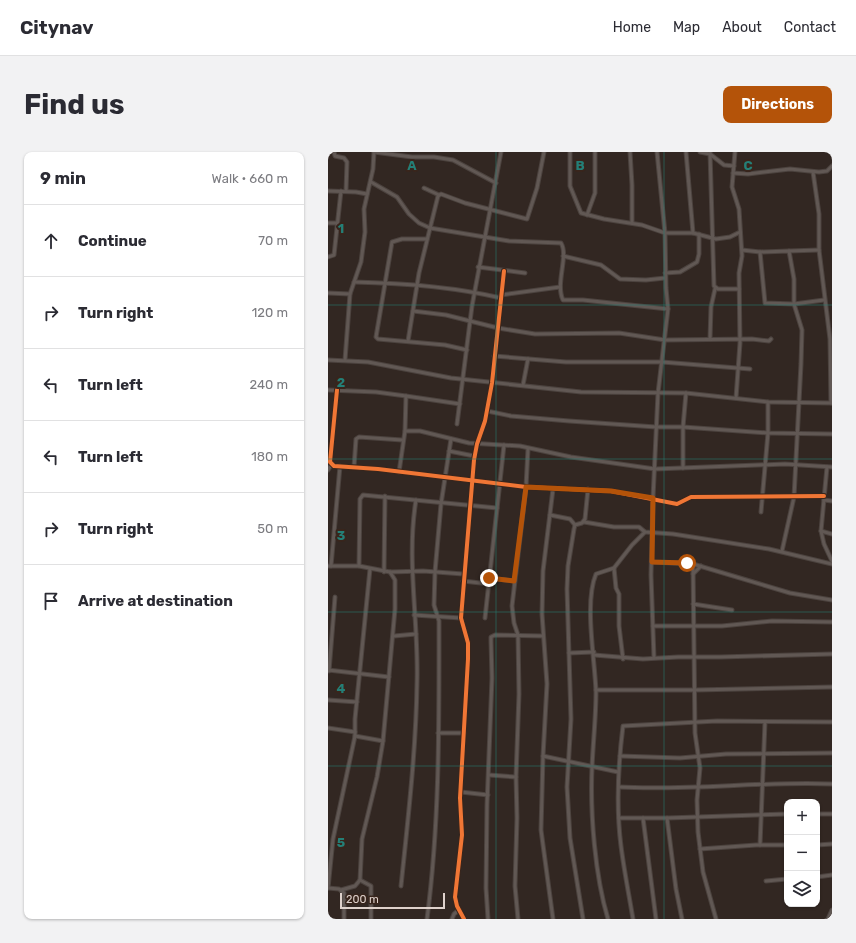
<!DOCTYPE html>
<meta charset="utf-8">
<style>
:root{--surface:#fff;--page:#f2f2f3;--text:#2b2b33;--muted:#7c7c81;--line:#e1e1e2;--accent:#b45309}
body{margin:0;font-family:Rubik,sans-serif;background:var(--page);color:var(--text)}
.controls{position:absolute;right:12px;bottom:12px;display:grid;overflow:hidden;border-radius:8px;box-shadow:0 1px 3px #0004}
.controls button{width:36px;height:36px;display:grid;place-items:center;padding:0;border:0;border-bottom:1px solid var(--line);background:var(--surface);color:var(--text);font:20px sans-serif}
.scale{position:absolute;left:12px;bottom:10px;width:105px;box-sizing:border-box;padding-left:4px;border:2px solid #dfd2cc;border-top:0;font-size:11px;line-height:14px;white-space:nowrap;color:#dfd2cc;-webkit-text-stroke:3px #38251c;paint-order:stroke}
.stop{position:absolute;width:12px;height:12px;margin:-9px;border:3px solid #b45309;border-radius:50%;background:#fff}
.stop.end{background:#b45309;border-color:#fff;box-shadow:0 1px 4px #0008}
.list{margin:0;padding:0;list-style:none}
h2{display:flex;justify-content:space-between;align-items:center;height:52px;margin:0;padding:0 16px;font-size:17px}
h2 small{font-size:13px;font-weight:400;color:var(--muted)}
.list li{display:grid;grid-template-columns:26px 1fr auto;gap:12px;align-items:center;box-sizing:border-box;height:72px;padding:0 16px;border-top:1px solid var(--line)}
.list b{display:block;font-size:15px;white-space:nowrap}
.list em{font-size:13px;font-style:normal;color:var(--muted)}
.icon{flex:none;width:22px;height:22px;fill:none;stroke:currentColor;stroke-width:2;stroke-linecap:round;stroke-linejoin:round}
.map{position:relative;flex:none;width:504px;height:767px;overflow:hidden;border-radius:8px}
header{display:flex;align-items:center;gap:24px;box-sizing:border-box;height:56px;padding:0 20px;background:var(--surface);border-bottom:1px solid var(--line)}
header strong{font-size:19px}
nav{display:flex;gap:22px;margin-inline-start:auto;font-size:14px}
.intro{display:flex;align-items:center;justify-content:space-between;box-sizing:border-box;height:96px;padding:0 24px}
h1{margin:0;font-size:28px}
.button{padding:10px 18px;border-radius:8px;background:var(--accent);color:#fff;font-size:14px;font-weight:700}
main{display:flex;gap:24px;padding:0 24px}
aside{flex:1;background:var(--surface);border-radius:8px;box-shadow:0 1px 3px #0004}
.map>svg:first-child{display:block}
</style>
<header>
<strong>Citynav</strong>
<nav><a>Home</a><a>Map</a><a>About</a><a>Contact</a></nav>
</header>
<div class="intro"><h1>Find us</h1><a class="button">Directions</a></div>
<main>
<aside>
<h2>9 min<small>Walk · 660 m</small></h2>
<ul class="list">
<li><svg class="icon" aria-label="ahead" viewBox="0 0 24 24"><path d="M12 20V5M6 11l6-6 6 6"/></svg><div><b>Continue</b></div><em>70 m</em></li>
<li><svg class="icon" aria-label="right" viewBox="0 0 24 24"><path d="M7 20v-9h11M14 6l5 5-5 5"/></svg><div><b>Turn right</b></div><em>120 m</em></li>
<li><svg class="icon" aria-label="left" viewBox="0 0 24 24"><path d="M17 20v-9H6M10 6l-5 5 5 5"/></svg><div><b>Turn left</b></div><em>240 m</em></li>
<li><svg class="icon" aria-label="left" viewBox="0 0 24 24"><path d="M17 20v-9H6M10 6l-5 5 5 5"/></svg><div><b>Turn left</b></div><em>180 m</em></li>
<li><svg class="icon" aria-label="right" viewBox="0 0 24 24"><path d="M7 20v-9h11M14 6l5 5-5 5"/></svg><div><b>Turn right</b></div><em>50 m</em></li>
<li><svg class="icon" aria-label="arrive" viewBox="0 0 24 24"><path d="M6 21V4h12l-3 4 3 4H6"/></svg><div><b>Arrive at destination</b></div></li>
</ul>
</aside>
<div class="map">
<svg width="504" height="767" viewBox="0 0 504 767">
<rect width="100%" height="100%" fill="#322722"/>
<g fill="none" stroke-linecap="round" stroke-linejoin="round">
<g stroke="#4c433f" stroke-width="5">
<g id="minor">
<path d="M6,0L7,4L16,6L19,10L18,39"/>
<path d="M46,0L84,5H106L125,8L168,31"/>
<path d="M242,0V34L253,61L276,67L314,73L337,81H365L388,87L402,85L412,80"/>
<path d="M302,0L304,33V71"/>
<path d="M358,0L365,81"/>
<path d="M372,0L382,2L396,13L406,14"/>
<path d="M382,0L386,134L390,137H411"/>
<path d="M407,0L404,35L411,57L414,104L411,121L412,191L408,246"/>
<path d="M485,20L491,62V98L502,187L503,251"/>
<path d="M405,21L420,22L462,17L491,20L499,19L504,14"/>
<path d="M43,30L69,45L81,62L91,71L102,76L181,89L233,91C241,104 227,131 235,148H255L340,157"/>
<path d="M96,36L111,43"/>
<path d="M0,39L28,40L39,42"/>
<path d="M259,63L267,41V0"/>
<path d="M0,71H9"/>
<path d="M99,87H74L64,90L48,185L50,187L117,193L139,198"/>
<path d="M414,98L432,100L461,99L466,127V152L474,178L473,212L466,345L454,399"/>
<path d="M461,99L491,98"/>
<path d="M432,100L437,151L466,152L496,148"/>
<path d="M235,104L273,113L292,127L318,128L337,126"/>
<path d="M0,105L6,103L13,39"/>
<path d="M150,115L197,121"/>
<path d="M337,121L352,120L369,110L371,102V82"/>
<path d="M26,130C75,131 126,135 173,146"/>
<path d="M0,141L22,142"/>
<path d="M173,143L232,135"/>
<path d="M85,159L118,163L170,176L207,182L291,181L337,188L424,187L441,189L443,187"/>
<path d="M382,187L383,155L387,137"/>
<path d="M80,189L91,121L110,44L113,42L137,51L199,67L209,36L216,0"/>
<path d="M166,204L238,210H334L422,217"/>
<path d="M0,208L40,210L123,226L253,240L358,241L440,250L504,251"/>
<path d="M17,208L22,142L33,110L37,80L36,57L45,17L46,0"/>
<path d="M195,233L200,207"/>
<path d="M0,238L48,240L78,244"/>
<path d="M9,238L2,310L6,314L50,317L198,335L283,339L349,352L363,345L496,344"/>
<path d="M159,259L183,264L241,269L328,275H355L440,281L504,282"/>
<path d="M129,272L144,154L173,0"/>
<path d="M77,279H92L141,291L192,294L243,305L327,317L457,312L504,315"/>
<path d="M121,299L146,304"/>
<path d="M26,315L28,287L31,285L74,288"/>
<path d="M499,315L493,379L496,392L504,409"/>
<path d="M355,316V275L358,241"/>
<path d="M0,318L3,313"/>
<path d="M71,320L77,279L78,244L132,252"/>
<path d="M225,337L215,419L214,462L219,532L215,604L213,678L225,767"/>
<path d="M496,348L504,349"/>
<path d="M433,360L440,281V250"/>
<path d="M222,363L242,367L247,373"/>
<path d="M256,370L286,375H311L317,380L345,382L441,397L504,412"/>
<path d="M493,379L504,382"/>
<path d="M324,410L365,412L462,441L504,448"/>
<path d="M365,412L367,581L372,616L369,648L370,680L375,720L388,767"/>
<path d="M0,414H31L62,420L95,419L135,422"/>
<path d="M3,414L12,314"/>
<path d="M31,414L32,347L35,343L169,356"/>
<path d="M286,416L288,436L291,442V474L295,507"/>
<path d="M56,420L57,344"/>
<path d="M365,422L373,414"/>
<path d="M161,426L186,429"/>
<path d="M135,429L161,432"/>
<path d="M365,452L404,458"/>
<path d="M86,463L133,466"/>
<path d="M157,466L176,293"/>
<path d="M325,474H394L444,469L504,470"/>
<path d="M66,484L88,482"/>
<path d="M241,501L266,500"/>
<path d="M266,503L315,507L350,505H392L504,502"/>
<path d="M326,506L323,423L325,346L330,241L340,157L338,136L337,81L329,0"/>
<path d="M0,518L61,525"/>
<path d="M1,519L7,445"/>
<path d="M268,538H367L504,535"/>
<path d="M0,548L29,550"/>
<path d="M0,576L27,580"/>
<path d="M110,581H136"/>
<path d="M27,584L55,589"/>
<path d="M215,604L290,620"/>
<path d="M292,604L352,606L398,602L504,601"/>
<path d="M161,623L188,625"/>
<path d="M291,635C362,639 433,629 504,632"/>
<path d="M133,640L160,643"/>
<path d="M489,662H504"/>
<path d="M291,666H339L459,662"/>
<path d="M315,666L328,767"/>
<path d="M339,666L348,737L354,767"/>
<path d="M432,693L437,570"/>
<path d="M489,693L504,692"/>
<path d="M372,697L428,693H459"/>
<path d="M489,725L504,723"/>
<path d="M32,728L43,734V767"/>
<path d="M438,729L459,727"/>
<path d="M73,734C80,667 88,599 89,531C91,470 78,409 88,348"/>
<path d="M0,736L5,687L27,584V567L42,417"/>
<path d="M0,736L11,737L16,741V767"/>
<path d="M13,738L27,734L32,728L34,687L49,625L55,589L67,457V428L62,420"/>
<path d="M99,767C112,668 111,568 111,469L106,453L107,420L113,352L123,287"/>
<path d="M124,767L126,762L131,758"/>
<path d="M136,767L129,754L127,745L134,683L132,646L140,507V491L133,466L146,308L149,292L157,269L164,231L176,119"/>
<path d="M160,767L158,736L159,653L164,526L163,489V485L167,483L215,484"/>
<path d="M190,767L187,734L189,666L188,625L191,542L190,483L186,471L184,454L198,335L200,297"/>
<path d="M255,767L242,686L239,635L243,567L239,437L240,414L246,377L247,373L254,371L257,367L260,337"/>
<path d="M280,767C267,724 262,661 264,616C265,591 268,565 268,540C267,508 256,450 268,422L286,416L304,393L317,380"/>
<path d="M305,767C301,743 296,718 293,694C288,655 290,614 295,574L389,569L504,570"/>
<path d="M500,767L504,758"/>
</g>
</g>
<use href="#minor" stroke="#615854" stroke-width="3"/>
<g stroke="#38251c" stroke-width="6">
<g id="cycleway">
<path d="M9,238L2,310L6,314L50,317L198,335L283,339L349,352L363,345L496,344"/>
<path d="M136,767L129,754L127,745L134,683L132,646L140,507V491L133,466L146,308L149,292L157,269L164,231L176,119"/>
</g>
</g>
<use href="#cycleway" stroke="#f07635" stroke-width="4"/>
</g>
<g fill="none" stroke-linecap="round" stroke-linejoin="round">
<path stroke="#b45309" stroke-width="5" d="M161,426L186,429L198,335L283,339L325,346L324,410L359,411"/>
</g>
<path fill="none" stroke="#247f77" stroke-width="1" stroke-opacity="0.55" d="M168,0V767M336,0V767M0,153H504M0,307H504M0,460H504M0,614H504"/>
<g font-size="13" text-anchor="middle" font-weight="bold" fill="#247f77" stroke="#38251c" stroke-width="4" stroke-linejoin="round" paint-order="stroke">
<text x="84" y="18">A</text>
<text x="252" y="18">B</text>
<text x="420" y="18">C</text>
<text x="13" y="81">1</text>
<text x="13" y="235">2</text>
<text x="13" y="388">3</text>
<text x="13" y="541">4</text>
<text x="13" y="695">5</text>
</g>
</svg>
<div class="controls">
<button>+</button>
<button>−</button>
<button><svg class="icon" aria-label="layers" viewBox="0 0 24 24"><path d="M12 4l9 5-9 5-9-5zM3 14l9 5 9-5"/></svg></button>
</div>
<div class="scale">200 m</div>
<div class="stop" style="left:359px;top:411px"></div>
<div class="stop end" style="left:161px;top:426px"></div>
</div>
</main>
